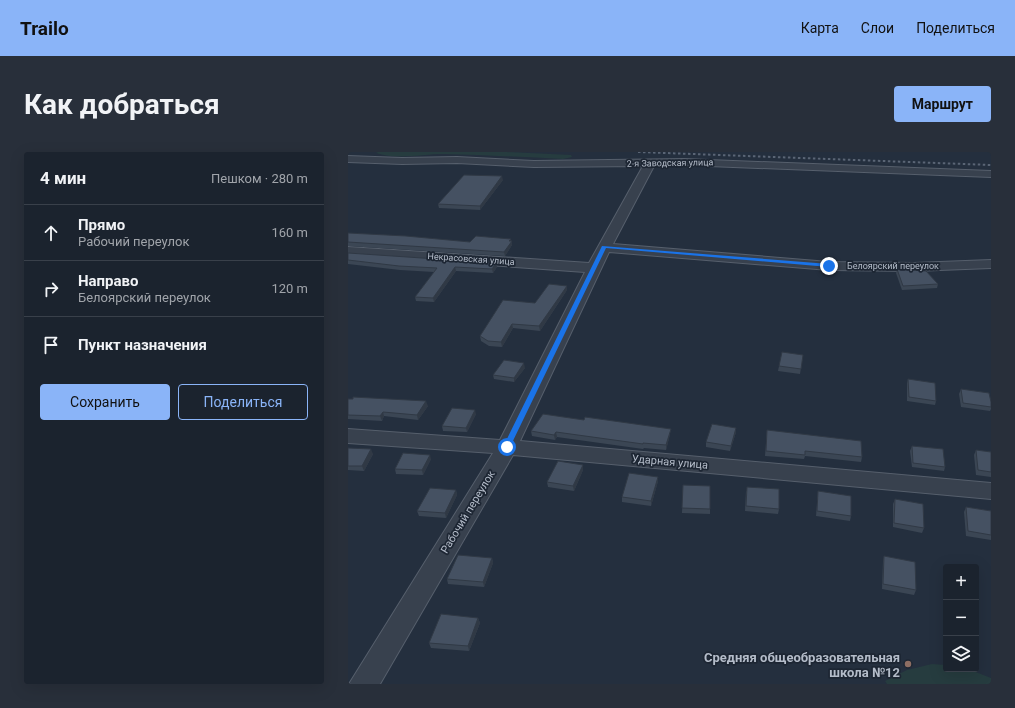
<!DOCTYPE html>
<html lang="ru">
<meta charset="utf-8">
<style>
:root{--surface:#1b232e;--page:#282f3a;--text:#f1f3f6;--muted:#a0a4aa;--line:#39404a;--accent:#8ab4f8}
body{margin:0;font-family:Roboto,sans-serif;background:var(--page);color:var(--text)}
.controls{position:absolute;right:12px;bottom:12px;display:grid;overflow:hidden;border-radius:4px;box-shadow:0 4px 16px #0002}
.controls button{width:36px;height:36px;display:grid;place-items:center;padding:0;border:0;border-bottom:1px solid var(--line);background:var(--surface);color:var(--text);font:20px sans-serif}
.stop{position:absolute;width:12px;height:12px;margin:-9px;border:3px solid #1a73e8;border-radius:50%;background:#fff}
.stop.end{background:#1a73e8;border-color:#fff;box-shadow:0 1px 4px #0008}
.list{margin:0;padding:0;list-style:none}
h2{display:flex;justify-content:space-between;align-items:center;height:52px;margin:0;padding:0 16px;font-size:17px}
h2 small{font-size:13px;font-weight:400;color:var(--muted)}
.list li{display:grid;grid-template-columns:26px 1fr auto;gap:12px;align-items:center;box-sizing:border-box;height:56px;padding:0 16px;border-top:1px solid var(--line)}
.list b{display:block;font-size:15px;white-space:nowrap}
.list p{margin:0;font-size:13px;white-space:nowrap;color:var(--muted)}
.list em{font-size:13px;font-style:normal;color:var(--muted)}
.actions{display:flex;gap:8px;padding:12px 16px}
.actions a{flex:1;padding:9px 0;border:1px solid var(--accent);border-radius:4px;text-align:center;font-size:14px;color:var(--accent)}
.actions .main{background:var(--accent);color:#111}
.icon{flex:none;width:22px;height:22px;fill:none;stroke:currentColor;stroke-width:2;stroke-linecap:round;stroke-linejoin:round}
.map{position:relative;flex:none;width:643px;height:532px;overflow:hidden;border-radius:4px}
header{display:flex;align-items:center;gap:24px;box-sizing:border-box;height:56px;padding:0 20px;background:var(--accent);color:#111}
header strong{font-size:19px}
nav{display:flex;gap:22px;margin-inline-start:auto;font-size:14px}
.intro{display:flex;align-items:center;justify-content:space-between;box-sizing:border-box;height:96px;padding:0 24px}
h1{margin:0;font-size:28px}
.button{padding:10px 18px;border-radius:4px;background:var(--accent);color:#111;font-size:14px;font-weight:700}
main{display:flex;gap:24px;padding:0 24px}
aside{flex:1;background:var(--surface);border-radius:4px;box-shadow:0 4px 16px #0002}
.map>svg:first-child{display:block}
</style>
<header>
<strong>Trailo</strong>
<nav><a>Карта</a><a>Слои</a><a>Поделиться</a></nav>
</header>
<div class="intro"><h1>Как добраться</h1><a class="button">Маршрут</a></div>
<main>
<aside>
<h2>4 мин<small>Пешком · 280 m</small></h2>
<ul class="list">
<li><svg class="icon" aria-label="ahead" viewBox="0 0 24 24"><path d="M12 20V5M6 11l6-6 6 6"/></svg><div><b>Прямо</b><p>Рабочий переулок</p></div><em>160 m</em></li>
<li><svg class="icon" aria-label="right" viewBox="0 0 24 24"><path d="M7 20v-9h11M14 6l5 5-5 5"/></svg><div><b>Направо</b><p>Белоярский переулок</p></div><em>120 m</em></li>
<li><svg class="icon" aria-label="arrive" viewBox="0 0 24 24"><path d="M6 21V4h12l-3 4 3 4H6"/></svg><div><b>Пункт назначения</b></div></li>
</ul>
<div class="actions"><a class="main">Сохранить</a><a>Поделиться</a></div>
</aside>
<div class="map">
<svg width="643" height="532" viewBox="0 0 643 532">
<rect width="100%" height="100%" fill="#242f3e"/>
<g fill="#263c3f">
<path d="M30,0H158L223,3L224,5L215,7C175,5 136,3 96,2C75,2 48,8 28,1Z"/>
<path d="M584,512L598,513V517H620L643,526V532H539L537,529L559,518Z"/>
</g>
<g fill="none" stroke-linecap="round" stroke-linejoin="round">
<g stroke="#565f6c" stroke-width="2">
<path id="street" d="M0,4L54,6L109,5L186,9L336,7L643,19V25L336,13L306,14L265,92L481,110L566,111L643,108V116L566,119L481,118L261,100L172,289L643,331V347L165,303L32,532H1L145,301L0,291V277L152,288L237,120L0,103V95L241,111L295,14L186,15L109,11L54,12L0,10Z"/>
</g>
<use href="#street" fill="#38414e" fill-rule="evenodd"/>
<path stroke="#5a6575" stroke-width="2" stroke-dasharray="2.5 2.5" stroke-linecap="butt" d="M290,0L643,13"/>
</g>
<g fill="#3b4654">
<path d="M155,28L132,58L91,56L90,52Z"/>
<path d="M0,81L122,90L163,89L164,93L157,104L0,94Z"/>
<path d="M0,101L149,115L145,121L108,119L86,150L68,149L67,145L86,120L52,118L0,112Z"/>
<path d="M549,117L590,132L589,136L554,138L548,121Z"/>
<path d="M219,138L192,179L165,176L154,195L141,194L133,189L132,184L187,151Z"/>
<path d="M455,203L452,222L430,219L431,214Z"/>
<path d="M177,216L166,230L146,227L145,223Z"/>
<path d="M560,227L588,249L587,253L559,249V231Z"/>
<path d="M613,237L643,250V257L642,259L613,255L611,242Z"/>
<path d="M0,247L80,254L70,268L36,264L34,269L0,267Z"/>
<path d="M128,262L119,280L95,279L94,274Z"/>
<path d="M419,278L514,305L513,310L457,304L456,307L417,304Z"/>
<path d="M183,279L322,282L318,298L296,296L295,297L209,285L207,288L184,284Z"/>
<path d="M388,280L382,299L358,295V290Z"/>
<path d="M564,294L597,315L596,319L564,315L562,299Z"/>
<path d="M0,296L25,302L16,319L0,318Z"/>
<path d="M628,298L643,300V325L628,323L626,303Z"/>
<path d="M83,307L75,323L48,322L47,317Z"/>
<path d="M235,313V318L226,339L200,335L199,330Z"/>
<path d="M310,329L303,354L274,350V345Z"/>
<path d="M335,333L362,357V362L334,361Z"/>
<path d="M108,338L109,343L98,366L71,364L69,359Z"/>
<path d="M398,339L431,357L430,362L397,359Z"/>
<path d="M470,339L503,364L502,369L468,364Z"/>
<path d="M547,347L576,376L574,381L545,375V352Z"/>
<path d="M618,355L643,359V388L618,384L616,360Z"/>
<path d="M536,404L568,438L566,443L534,437L535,409Z"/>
<path d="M144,406L145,411L136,435L100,432L99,427Z"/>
<path d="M130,466L132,471L121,499L83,496L81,491Z"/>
</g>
<g fill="#303945">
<path d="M154,24L155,28L132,58V54Z"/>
<path d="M163,87L164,93L157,104L156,100Z"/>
<path d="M148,111L149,115L145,121L144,117Z"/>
<path d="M107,115L108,119L86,150L85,146Z"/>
<path d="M219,134V138L192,179L191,174Z"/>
<path d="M164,172L165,176L154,195L153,190Z"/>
<path d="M176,211L177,216L166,230V226Z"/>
<path d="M78,249L80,254L70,268L69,263Z"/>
<path d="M127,258L128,262L119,280L118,276Z"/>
<path d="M35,260L36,264L34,269L32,264Z"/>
<path d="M388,276V280L382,299L383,294Z"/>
<path d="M323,277L322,282L318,298V293Z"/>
<path d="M208,280L209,285L207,288L206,283Z"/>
<path d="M23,297L25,302L16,319L14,314Z"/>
<path d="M82,303L83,307L75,323L74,318Z"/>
<path d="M235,313V318L226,339L225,334Z"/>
<path d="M310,325V329L303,354V349Z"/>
<path d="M108,338L109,343L98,366L97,361Z"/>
<path d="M144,406L145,411L136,435L135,430Z"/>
<path d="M130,466L132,471L121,499L120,494Z"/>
</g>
<g fill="#455162" stroke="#303945">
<path d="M116,23L154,24L132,54L90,52Z"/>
<path d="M0,81L58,84L122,90L128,84L163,87L161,89H164L156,100L0,90Z"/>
<path d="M0,101L148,111L144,117L107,115L85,146L67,145L89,116L51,114L0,108Z"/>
<path d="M549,117L578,119L590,132L555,134Z"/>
<path d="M201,132L219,134L191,174L164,172L153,190L140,189L132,184L155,148L187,151Z"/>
<path d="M434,200L455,203L453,217L431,214Z"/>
<path d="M156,208L176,211L166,226L145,223Z"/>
<path d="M560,227L587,231L588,249L561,245Z"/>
<path d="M613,237L641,241L643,250V255L615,251Z"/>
<path d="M5,245L78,249L69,263L35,260L32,264L0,263V247H5Z"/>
<path d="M104,256L127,258L118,276L94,274Z"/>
<path d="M195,262L236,268L237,265L323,277L318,293L295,291V292L208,280L206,283L183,279Z"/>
<path d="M364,272L388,276L383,294L358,290Z"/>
<path d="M419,278L513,289L514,305L457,299V303L418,299Z"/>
<path d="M564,294L595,297L597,315L565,311Z"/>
<path d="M0,296L23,297L14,314H0Z"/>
<path d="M628,298L643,300V320L630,318Z"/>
<path d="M55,301L82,303L74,318L47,317Z"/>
<path d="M210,309L235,313L225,334L199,330Z"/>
<path d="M281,321L310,325L303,349L274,345Z"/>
<path d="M335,333L362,334V357L334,356Z"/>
<path d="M399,335L431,337V357L398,354Z"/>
<path d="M82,336L108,338L97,361L69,359Z"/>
<path d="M470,339L503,344V364L469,359Z"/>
<path d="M547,347L575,352L576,376L546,371Z"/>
<path d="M618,355L643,359V383L620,379Z"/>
<path d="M110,403L144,406L135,430L99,427Z"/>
<path d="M536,404L567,410L568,438L535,432Z"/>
<path d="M93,462L130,466L120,494L81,491Z"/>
</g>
<path fill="#1a73e8" d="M254,94L481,112L483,114L481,115L258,96L162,295L156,297L155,295Z"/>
<circle fill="#8d6e63" stroke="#1d2633" stroke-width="1.5" cx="560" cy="512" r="4"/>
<g text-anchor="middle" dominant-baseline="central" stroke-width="3.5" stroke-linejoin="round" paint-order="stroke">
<g font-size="9" fill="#b4bcc9" stroke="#1d2633">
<text transform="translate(322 11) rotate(-1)">2-я Заводская улица</text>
<text transform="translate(123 107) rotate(4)">Некрасовская улица</text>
<text x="545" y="114">Белоярский переулок</text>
</g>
<g font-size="11" fill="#b4bcc9" stroke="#1d2633">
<text transform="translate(322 310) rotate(5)">Ударная улица</text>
<text transform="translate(120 360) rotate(-59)">Рабочий переулок</text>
</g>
<g font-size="13" font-weight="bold" fill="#b4bcc9" stroke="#1d2633" text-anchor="end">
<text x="552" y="505">Средняя общеобразовательная<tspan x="552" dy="15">школа №12</tspan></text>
</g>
</g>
</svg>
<div class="controls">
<button>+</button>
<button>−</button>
<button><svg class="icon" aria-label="layers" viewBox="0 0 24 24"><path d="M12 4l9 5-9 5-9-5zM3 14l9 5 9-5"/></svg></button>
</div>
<div class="stop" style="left:159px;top:295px"></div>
<div class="stop end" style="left:481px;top:114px"></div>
</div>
</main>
